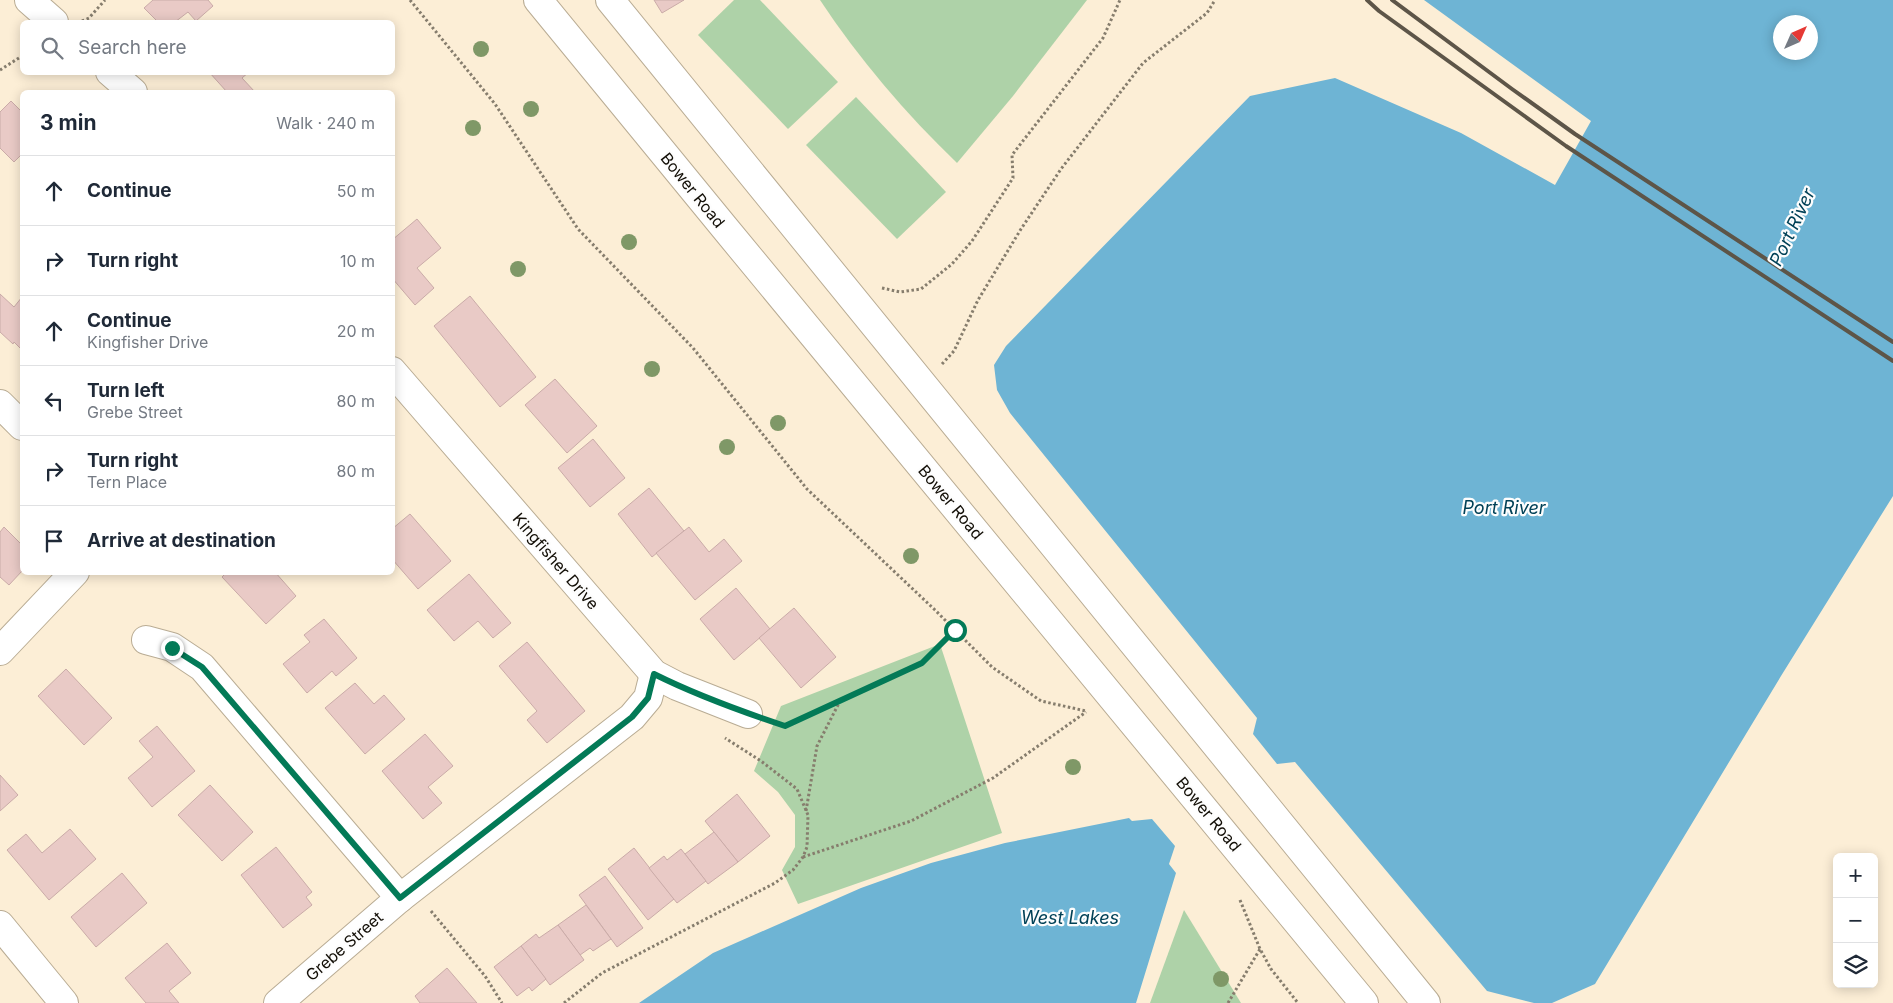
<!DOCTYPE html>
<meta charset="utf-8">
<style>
:root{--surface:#fff;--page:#f6f6f7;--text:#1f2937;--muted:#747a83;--line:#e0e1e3}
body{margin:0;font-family:Inter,sans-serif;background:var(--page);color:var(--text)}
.controls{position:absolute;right:15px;bottom:15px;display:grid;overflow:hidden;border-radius:8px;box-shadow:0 2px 12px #0003}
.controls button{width:45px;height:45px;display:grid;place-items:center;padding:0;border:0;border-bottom:1px solid var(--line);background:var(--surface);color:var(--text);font:25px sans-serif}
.compass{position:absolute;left:1773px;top:15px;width:45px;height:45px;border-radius:50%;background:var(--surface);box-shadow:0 2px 12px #0003;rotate:45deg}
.stop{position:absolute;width:15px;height:15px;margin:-11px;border:4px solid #037a57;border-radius:50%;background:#fff}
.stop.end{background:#037a57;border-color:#fff;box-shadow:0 1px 5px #0008}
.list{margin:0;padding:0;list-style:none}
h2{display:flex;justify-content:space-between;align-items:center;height:65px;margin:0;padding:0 20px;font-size:21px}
h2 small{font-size:16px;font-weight:400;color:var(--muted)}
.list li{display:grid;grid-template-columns:32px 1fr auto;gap:15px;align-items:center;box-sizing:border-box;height:70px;padding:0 20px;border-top:1px solid var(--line)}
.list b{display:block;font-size:19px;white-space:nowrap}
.list p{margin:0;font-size:16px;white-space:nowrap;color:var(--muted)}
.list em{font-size:16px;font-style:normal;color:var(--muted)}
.icon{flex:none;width:28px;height:28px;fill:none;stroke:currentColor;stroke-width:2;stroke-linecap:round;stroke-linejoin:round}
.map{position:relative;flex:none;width:1893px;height:1003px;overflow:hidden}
.search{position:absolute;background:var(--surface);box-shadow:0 2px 12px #0003;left:20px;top:20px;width:375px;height:55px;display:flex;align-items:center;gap:12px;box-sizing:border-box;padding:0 18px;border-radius:8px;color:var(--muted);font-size:19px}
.panel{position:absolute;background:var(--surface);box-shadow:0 2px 12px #0003;left:20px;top:90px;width:375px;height:485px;border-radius:8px}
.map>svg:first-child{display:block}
</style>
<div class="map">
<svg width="1893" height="1003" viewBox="0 0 1893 1003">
<rect width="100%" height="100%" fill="#fceed6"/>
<g fill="#aed2a8">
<path d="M734,0H760L838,82L788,129L698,35Z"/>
<path d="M820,0H1087L1013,96L957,163C906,114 859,59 820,0Z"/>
<path d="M856,97L946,192L897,239L806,145Z"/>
<path d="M940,644L1002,833L798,904L782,870L795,847V815L778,792L754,771L781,706Z"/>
<path d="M1184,910L1241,1003H1150Z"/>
</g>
<g fill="#6eb4d4" fill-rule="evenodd">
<path d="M1424,0H1893V496L1781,676L1595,984L1552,1003H1534L1487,991L1295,762L1277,764L1253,734L1257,718L1010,413L997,390L994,365L1006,346L1250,96L1335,78L1461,133L1555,185L1591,121ZM1780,22H1810V52H1780Z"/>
<path d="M1129,818L1132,821L1152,819L1175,846L1169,864L1176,873L1136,1003H639L713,953L861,888L931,863L1005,843Z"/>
</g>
<g fill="#e9cac6" stroke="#caaba8">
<path d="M153,0H208L213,6L196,21L188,12L175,22H158L144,8Z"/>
<path d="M654,0H684L662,13Z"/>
<path d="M209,72H249L242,78L255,92H227Z"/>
<path d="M11,101L22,112V154L14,162L0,148V112Z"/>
<path d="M417,219L441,248L417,268L434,288L415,305L392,278V240Z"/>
<path d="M0,294L14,307L22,297V350L14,342L13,344L0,332Z"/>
<path d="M470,296L536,377L500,407L434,326Z"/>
<path d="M555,379L597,426L567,453L525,405Z"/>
<path d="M593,439L625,478L590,507L558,468Z"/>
<path d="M649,488L684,531L652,557L618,514Z"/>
<path d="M410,514L451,561L418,589L392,559V529Z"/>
<path d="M4,527L22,545V571L9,585L0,577V532Z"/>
<path d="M689,527L709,552L724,539L742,561L695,600L656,553Z"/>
<path d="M227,572H275L296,596L266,624L222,577Z"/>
<path d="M469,574L511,623L493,638L478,621L454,641L427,610Z"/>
<path d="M736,588L770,629L734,660L700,619Z"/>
<path d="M794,608L836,657L801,688L759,638Z"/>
<path d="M324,619L357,658L336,676L332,671L307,693L283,664L310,642L304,635Z"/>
<path d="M527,642L585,711L547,743L527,720L537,711L499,666Z"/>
<path d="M66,669L112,718L84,745L38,696Z"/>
<path d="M355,683L374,704L384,695L405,719L365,754L325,708Z"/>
<path d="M157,726L195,771L152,807L128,778L153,757L139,741Z"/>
<path d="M425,734L453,766L428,787L442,803L423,819L382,771Z"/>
<path d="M0,775L18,795L0,811Z"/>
<path d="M210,785L253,832L222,861L178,815Z"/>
<path d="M737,794L770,836L738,862L705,821Z"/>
<path d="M70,829L96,859L49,900L7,850L26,834L42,853Z"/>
<path d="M714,832L738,862L708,884L685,854Z"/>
<path d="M276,847L312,892L306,897L312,905L283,928L241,875Z"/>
<path d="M634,848L674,899L648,920L608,869Z"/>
<path d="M681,849L706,881L677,903L649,868L664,856L667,860Z"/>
<path d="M122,873L147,903L96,947L71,917Z"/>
<path d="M605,876L643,928L617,947L579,895Z"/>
<path d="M586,905L611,939L593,951L590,948L580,955L558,925Z"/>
<path d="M558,925L584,960L550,985L521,946L536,934L539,938Z"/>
<path d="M167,943L191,973L169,991L179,1003H146L125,978Z"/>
<path d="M521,946L546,979L532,991L529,987L517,996L494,967Z"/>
<path d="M447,968L477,1003H420L415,996Z"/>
</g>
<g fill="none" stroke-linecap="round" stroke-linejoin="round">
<g stroke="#b9ac94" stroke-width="30">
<g id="street">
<path d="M29,0L54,22"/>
<path d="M110,72L133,92"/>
<path d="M392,371L654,674L677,686L748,714"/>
<path d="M0,404L22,426"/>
<path d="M146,640L172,647L202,667L400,898"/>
<path d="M0,651L75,572"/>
<path d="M0,925L64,1003"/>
<path d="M278,1003L400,898L632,717L648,698L654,674"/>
</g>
</g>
<g stroke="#b9ac94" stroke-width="30">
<g id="secondary">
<path d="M538,0L724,227L1364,1003"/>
<path d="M610,0L1426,1003"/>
</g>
</g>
<g stroke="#867d6d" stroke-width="3" stroke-dasharray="2.5 2.5" stroke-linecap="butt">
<path d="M410,0L495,104L578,229L693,348L807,489L935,610L992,667L1041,701L1086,711"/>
<path d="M82,21L89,18L105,0"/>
<path d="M0,70L22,56"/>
<path d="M882,288L900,292L921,289L952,264L972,241L1013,178L1012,155L1103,38L1120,0"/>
<path d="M942,364L954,351L978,300L1021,229L1061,169L1143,63L1207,13L1215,0"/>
<path d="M774,722L785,726L839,701"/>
<path d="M806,811L817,746L840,701L922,663L955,630"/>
<path d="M803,857L911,821L993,778L1086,712"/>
<path d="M1240,900L1260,949L1271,969L1298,1003"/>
<path d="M431,911L485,976L502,1003"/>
<path d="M564,1003L602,973L775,883L793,870L803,857L807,847L808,815L797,789L761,761L725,738"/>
<path d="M1228,1003L1260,949"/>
</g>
<use href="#street" stroke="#fff" stroke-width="28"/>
<use href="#secondary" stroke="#fff" stroke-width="28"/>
<g stroke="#5d5548" stroke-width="4">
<path d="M1367,0L1379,11L1566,146L1893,361"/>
<path d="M1392,0L1512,89L1575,134L1893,342"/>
</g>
</g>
<g fill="#7f9867">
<circle cx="481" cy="49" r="8"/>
<circle cx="531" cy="109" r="8"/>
<circle cx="473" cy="128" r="8"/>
<circle cx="629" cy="242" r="8"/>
<circle cx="518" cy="269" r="8"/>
<circle cx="652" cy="369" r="8"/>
<circle cx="778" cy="423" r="8"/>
<circle cx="727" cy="447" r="8"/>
<circle cx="911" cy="556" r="8"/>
<circle cx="1073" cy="767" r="8"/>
<circle cx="1221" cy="979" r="8"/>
</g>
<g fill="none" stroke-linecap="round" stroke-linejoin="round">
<path stroke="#037a57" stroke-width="6" d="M172,648L202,667L400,898L632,717L648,698L654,674C696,695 740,711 785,726L922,663L955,630"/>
</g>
<g text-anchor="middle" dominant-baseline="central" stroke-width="4.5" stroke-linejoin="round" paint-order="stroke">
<g font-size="16" fill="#120e06" stroke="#fdfdfd">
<text transform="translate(693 190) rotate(51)">Bower Road</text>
<text transform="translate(951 502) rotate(50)">Bower Road</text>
<text transform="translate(556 561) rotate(49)">Kingfisher Drive</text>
<text transform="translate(1209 814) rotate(50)">Bower Road</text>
<text transform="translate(344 946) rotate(-41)">Grebe Street</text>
</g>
<g font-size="18" font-style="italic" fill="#014157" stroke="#fdfdfd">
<text transform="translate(1792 227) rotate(-65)">Port River</text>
<text x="1504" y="507">Port River</text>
<text x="1070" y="917">West Lakes</text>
</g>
</g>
</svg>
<div class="controls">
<button>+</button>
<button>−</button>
<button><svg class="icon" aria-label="layers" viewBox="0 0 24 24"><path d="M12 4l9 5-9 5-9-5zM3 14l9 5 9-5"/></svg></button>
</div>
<svg class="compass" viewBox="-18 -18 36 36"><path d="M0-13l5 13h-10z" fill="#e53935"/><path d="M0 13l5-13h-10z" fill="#747a83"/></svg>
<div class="stop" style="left:955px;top:630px"></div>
<div class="stop end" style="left:172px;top:648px"></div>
<div class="search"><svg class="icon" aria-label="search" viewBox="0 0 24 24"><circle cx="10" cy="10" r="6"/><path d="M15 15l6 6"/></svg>Search here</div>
<section class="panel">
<h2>3 min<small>Walk · 240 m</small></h2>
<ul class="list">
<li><svg class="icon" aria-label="ahead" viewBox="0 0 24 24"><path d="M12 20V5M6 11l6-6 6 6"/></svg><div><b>Continue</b></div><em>50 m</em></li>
<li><svg class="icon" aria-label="right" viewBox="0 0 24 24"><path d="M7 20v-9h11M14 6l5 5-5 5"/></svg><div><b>Turn right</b></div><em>10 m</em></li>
<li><svg class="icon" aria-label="ahead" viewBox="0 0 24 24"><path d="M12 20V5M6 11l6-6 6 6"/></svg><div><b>Continue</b><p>Kingfisher Drive</p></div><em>20 m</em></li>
<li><svg class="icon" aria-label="left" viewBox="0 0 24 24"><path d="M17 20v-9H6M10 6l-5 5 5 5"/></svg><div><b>Turn left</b><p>Grebe Street</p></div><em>80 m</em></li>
<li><svg class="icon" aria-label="right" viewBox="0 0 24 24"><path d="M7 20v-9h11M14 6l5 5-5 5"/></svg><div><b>Turn right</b><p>Tern Place</p></div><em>80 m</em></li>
<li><svg class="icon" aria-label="arrive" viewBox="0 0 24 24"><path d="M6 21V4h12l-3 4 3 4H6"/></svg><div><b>Arrive at destination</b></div></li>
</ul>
</section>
</div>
